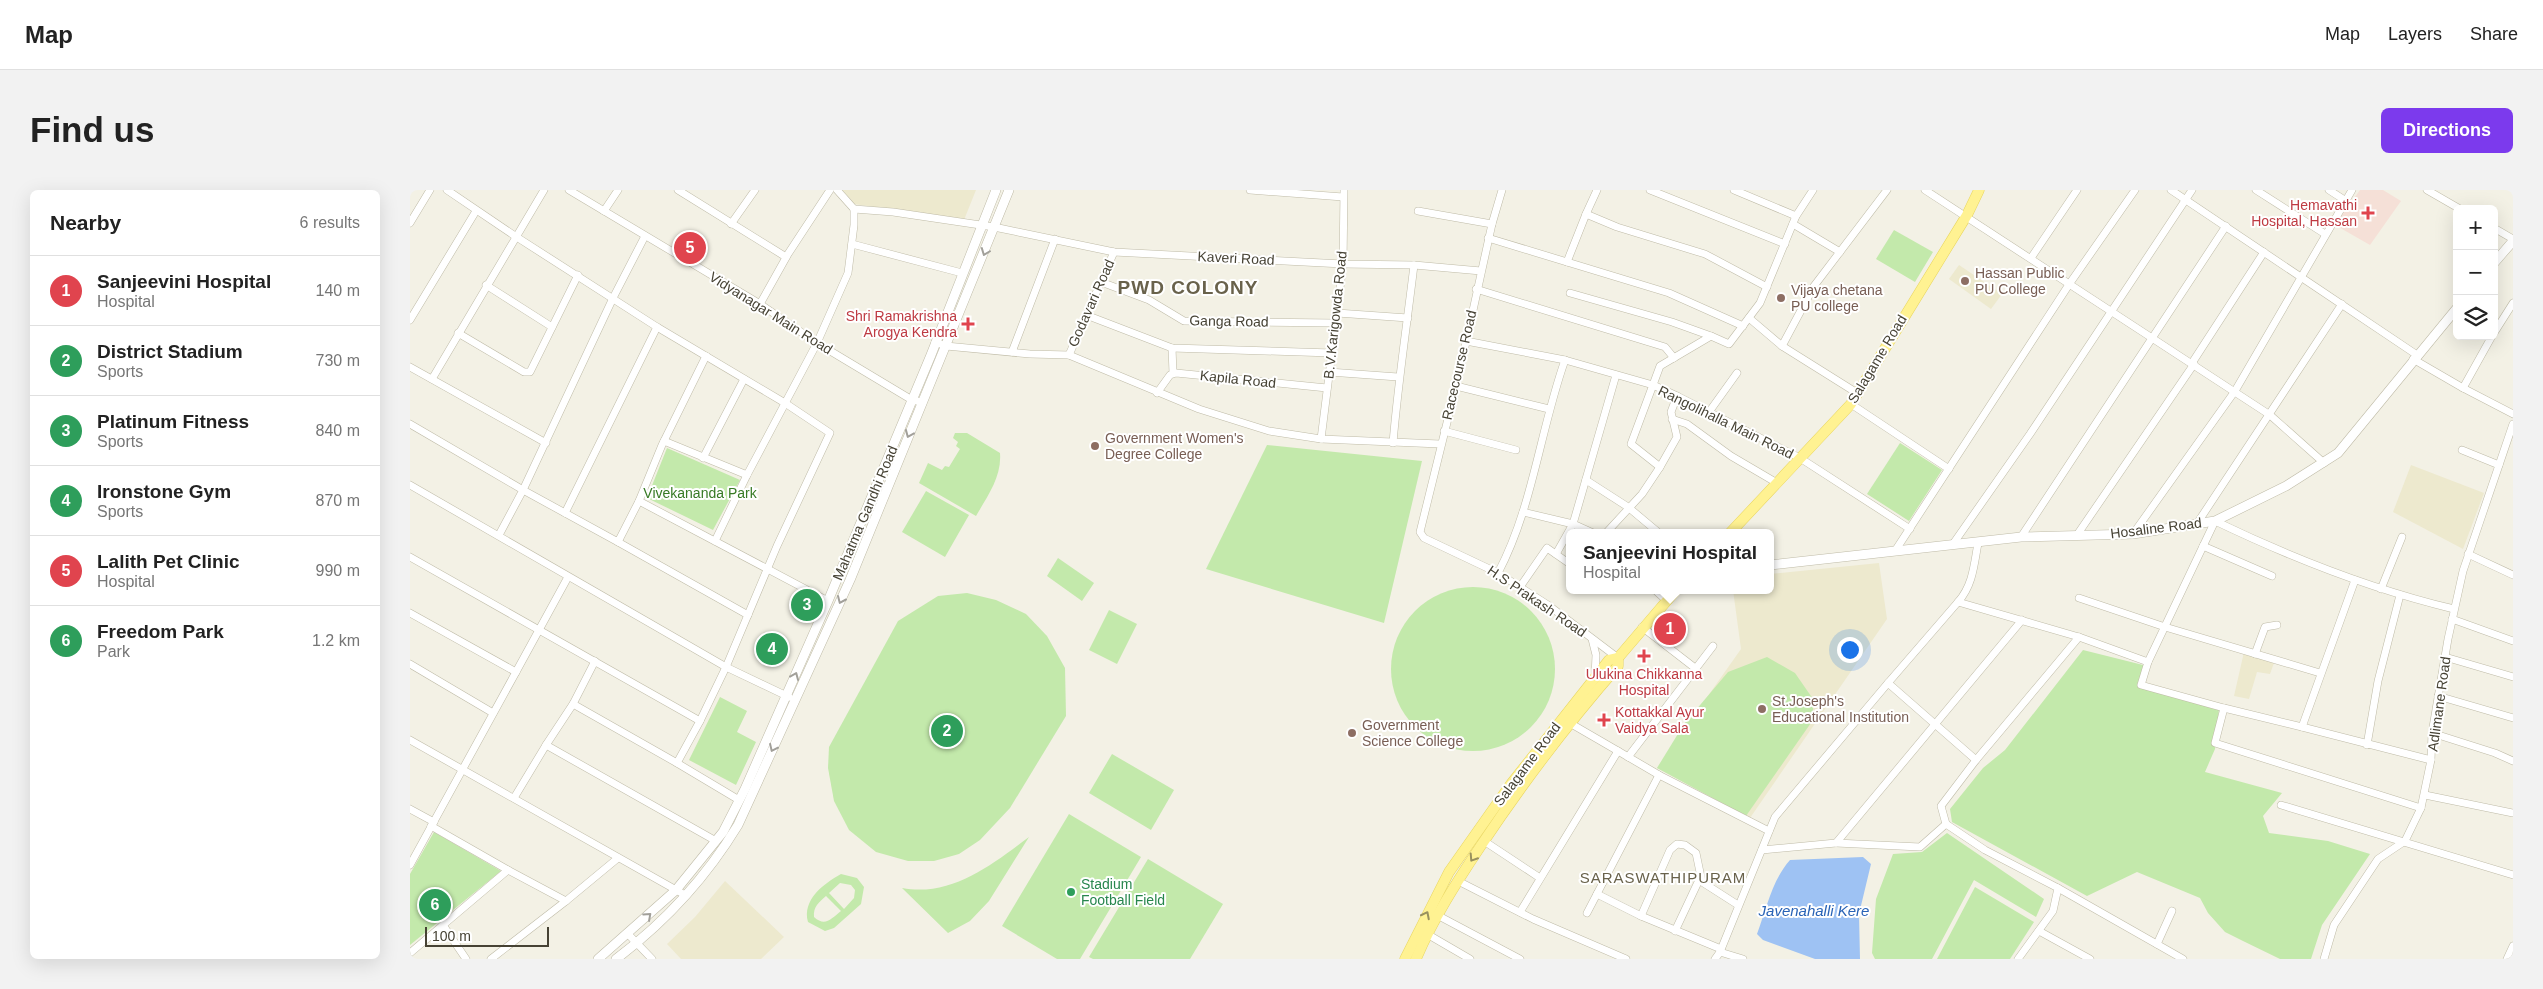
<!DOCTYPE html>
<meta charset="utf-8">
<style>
:root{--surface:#fff;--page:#f2f2f2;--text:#222;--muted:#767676;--line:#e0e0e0;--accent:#7c3aed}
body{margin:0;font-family:Arial,sans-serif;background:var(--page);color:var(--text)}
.controls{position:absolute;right:15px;top:15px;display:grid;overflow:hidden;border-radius:8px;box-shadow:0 5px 20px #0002}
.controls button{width:45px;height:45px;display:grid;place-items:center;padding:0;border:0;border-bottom:1px solid var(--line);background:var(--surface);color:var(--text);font:25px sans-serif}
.scale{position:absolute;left:15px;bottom:12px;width:124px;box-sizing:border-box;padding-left:5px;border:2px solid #464234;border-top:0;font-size:14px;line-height:18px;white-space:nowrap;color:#464234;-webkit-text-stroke:4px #fff;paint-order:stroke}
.you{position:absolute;left:1439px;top:459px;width:18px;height:18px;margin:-12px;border:4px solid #fff;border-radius:50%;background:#1a73e8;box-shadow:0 0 0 8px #1a73e833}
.badge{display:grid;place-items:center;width:32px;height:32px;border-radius:50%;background:var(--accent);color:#fff;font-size:16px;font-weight:700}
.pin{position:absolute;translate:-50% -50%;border:2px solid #fff;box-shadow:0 1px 5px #0006}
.popup{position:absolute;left:1156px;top:339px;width:208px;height:65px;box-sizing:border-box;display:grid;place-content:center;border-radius:8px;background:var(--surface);filter:drop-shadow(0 1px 4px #0005);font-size:16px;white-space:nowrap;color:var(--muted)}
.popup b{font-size:19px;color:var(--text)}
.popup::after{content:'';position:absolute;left:50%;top:100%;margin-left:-10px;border:10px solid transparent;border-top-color:var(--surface)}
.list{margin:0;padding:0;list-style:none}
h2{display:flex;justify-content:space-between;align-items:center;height:65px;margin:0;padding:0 20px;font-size:21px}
h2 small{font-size:16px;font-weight:400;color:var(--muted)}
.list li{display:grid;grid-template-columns:32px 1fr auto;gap:15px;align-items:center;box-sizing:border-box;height:70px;padding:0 20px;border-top:1px solid var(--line)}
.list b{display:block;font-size:19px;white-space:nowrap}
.list p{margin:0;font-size:16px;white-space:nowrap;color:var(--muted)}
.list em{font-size:16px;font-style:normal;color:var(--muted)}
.icon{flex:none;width:28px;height:28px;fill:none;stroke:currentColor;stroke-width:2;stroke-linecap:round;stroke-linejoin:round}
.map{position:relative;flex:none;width:2103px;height:769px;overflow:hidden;border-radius:8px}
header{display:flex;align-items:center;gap:30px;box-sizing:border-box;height:70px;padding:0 25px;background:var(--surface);border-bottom:1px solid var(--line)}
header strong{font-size:24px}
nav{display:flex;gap:28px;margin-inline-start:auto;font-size:18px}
.intro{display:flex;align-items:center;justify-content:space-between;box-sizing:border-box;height:120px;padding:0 30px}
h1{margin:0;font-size:35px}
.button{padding:12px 22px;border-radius:8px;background:var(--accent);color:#fff;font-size:18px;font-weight:700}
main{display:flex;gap:30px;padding:0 30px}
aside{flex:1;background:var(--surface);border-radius:8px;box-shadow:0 5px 20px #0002}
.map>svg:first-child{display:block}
</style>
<header>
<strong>Map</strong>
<nav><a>Map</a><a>Layers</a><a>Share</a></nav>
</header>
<div class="intro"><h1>Find us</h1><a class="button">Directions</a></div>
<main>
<aside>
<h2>Nearby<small>6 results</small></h2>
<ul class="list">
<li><span class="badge" style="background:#e0444e">1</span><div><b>Sanjeevini Hospital</b><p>Hospital</p></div><em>140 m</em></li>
<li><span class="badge" style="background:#2e9e5b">2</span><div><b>District Stadium</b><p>Sports</p></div><em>730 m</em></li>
<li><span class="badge" style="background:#2e9e5b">3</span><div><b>Platinum Fitness</b><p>Sports</p></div><em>840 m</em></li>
<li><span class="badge" style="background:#2e9e5b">4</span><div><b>Ironstone Gym</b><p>Sports</p></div><em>870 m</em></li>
<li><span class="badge" style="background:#e0444e">5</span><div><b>Lalith Pet Clinic</b><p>Hospital</p></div><em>990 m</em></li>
<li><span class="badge" style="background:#2e9e5b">6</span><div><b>Freedom Park</b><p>Park</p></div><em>1.2 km</em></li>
</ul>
</aside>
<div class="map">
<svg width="2103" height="769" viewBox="0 0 2103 769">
<rect width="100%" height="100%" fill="#f3f1e5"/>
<g fill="#ede9ce">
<path d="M432,0H566L554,30L444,14Z"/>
<path d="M1549,75L1592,104L1581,119L1539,89Z"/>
<path d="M2001,275L2074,303L2053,359L1983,322Z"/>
<path d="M1469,373L1477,429L1340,628L1247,578L1331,459L1323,400H1360V384Z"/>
<path d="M1834,462L1865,470L1860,484L1847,482L1839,509L1824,506Z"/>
<path d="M315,691L374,747L351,769H271L257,754L285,727Z"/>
</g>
<path fill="#f5e0d7" d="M1950,0H1973L1991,11L1960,55L1925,35Z"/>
<g fill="#c3e9ab" fill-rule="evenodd">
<path d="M1484,40L1523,62L1505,92L1466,69Z"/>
<path d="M545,243H557L590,263C592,287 577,307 566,326L509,293L518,273L532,280L535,276L539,277L550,259L546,256L548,252L543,248Z"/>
<path d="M1490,253L1532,280L1499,331L1457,304Z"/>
<path d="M857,255L1012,271L974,433L796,379Z"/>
<path d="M257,258L330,290L303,340L237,308Z"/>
<path d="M516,301L559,325L535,367L492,342Z"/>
<path d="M648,368L684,393L672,411L637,386Z"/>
<circle cx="1063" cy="479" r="82"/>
<path d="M557,403L586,410L616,424L637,446L655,478L656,526L600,618L570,650L549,664L524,671H498L466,662L439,640L424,611L418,578L419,557L488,431L528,406Z"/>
<path d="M699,420L727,434L707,474L679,460Z"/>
<path d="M1673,460L1733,475L1734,499L1809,519L1805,559L1795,582L1872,603L1853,626L1859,643L1918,651L1960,664L1912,735L1901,769H1870L1833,751L1815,742L1798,723L1790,708L1727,682L1677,706L1542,632L1540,619L1573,578L1595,560Z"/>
<path d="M1357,467L1385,483L1403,509V530L1336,626L1247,578L1274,534L1318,482Z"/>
<path d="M310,507L337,521L327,542L346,552L326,595L279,570Z"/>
<path d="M702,564L764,600L741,640L679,603Z"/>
<path d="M659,624L731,667L670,769H647L592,736Z"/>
<path d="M24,642L91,681L0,755V684Z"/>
<path d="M1537,643L1634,709L1626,727L1564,690L1522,769H1465L1462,763L1466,709L1483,664L1512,662Z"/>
<path d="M619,647L579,711L560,731L538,743L492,698C542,707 581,675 619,647Z"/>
<path d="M738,669L813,714L780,769H683L679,767Z"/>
<path d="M431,684L447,688L454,697L451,714L424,738L415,741L398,732C392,710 413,694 431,684ZM430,693L441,695L445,700L444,708L434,719L419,703ZM416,706L431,721C421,729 415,737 404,727C403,717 409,712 416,706Z"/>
<path d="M1565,697L1624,732L1600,769H1527Z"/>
</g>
<path fill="#9ec2f3" d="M1453,667L1461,674L1449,724L1450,769H1405L1353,750L1347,744C1356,720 1362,690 1380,670Z"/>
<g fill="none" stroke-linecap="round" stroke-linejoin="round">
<g stroke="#bfbba7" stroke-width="8">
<g id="minor">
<path d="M37,0L105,46L247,137L375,213L420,243L367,356L316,477L290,531"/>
<path d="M159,0L350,114L407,153L502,210L512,212"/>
<path d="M268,0L376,67"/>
<path d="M840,0L933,7"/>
<path d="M1092,0L1082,34L1049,184L1010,342L1014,348L1088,383L1138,415L1208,468"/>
<path d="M1240,0L1375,54"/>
<path d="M1324,0L1386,26"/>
<path d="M1515,0L1860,225L1914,273"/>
<path d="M1761,0L2007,165"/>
<path d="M1846,0L1915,44"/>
<path d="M1919,0L1936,11"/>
<path d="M2017,0L2050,19"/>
<path d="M444,19L483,22L584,37L704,62L933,74L1004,75L1071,81"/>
<path d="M194,21L208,0"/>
<path d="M1008,21L1082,34"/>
<path d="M1176,24L1187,0"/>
<path d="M0,33L20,0"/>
<path d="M321,34L345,0"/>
<path d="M1383,34L1430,62"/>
<path d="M2084,38L2103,49"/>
<path d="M235,46L203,108L113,300L208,352L229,311L418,411"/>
<path d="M1078,48L1259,103L1333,136"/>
<path d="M442,54L552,83"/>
<path d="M1621,68L1667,0"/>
<path d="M1157,72L1176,24L1207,37L1295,64L1357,97"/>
<path d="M691,92L739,110L774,131L925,133"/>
<path d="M76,95L142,137"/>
<path d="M1066,99L1255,157L1264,168"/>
<path d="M1160,103L1262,132L1301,146"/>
<path d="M350,114L378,64L420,0"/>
<path d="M927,123L998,128"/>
<path d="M676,125L762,158L922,163"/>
<path d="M1339,128L1372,156L1404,96L1477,0"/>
<path d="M0,130L66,21"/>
<path d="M48,143L114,182H120L168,85"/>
<path d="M2084,143L2103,113"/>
<path d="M2082,146L2053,198L2103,224"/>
<path d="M1056,151L1155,170"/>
<path d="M525,152L536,156L620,164L659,165L789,219L859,241L911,249L1030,254"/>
<path d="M1372,156L1447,203"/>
<path d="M762,158L763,183"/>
<path d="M602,162L645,49"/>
<path d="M659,165L704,62"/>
<path d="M2003,169L2053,198"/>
<path d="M1782,173L1854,62"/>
<path d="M0,177L136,253"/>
<path d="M919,182L988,187"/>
<path d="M22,189L134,0"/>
<path d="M1046,196L1139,219"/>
<path d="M747,203L760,185L766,183L917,198"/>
<path d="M1441,214L1539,279"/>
<path d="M1299,222L1327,183"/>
<path d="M1262,229L1277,234L1321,266L1367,293"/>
<path d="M0,234L113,300L89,345"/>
<path d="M1034,241L1106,260"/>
<path d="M911,249L933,74L934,0"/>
<path d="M254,251L337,285L407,153L438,83L444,35V19L427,0"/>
<path d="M983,253C988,193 997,134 1004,75"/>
<path d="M2052,260L2089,275"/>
<path d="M293,268L334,189"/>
<path d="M1250,277L1267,247L1261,222L1267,206"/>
<path d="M1176,290L1218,317L1249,343"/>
<path d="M0,295L316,477L379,507"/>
<path d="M229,311L252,255L296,166"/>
<path d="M1113,322L1163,334L1183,343"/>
<path d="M155,323L247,137"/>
<path d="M1786,335L1932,114"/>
<path d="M1196,343L1232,304L1250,277L1221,254L1250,176L1301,146L1319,154L1350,113L1386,26L1403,0"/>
<path d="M1723,344L1825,201L1942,0"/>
<path d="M1667,345L1784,174"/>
<path d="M1611,347L1816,36"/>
<path d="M305,351L337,285"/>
<path d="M208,352L338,425"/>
<path d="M1568,353C1564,375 1563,395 1548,412L1669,447L1738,472L1731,495L1814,518L1805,553L2011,618"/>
<path d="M1543,354L1620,244L1782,0"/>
<path d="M1793,356L1862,386"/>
<path d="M1485,361L1660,93L1725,0"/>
<path d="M1146,364L1163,334L1206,185"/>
<path d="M2058,364L2103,385"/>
<path d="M0,367L290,531L267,573L163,514L136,555L306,651"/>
<path d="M1088,383C1123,317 1130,240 1155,170L1243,195L1267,206L1390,268L1500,339"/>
<path d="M1945,390L1892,537L2021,570"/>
<path d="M1110,397L1137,358L1160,374"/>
<path d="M1971,399L1992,347"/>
<path d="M1245,400L1256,410"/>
<path d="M1669,408L1755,437L1910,483"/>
<path d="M0,423L106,482L0,675"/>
<path d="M2042,429L2103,451"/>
<path d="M1232,437L1285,478"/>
<path d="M1182,449L1186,465L1185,487"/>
<path d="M1845,464L1855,437L1867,435"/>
<path d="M2035,467L2103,487"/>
<path d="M1738,472L1805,331C1882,368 1960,399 2044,419"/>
<path d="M0,474L83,523"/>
<path d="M106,482L158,387"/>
<path d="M1478,493L1548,412"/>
<path d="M2028,506L2103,528"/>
<path d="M163,514L185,471"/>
<path d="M1814,518L1892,537"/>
<path d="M2022,543L2085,563L2103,571"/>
<path d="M0,550L275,705"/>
<path d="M1957,555L1968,491L1990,405"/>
<path d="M1208,561L1249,585L1359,641"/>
<path d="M1218,567L1303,456"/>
<path d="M267,573L329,610"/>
<path d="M2015,605L2103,623"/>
<path d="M104,608L136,555"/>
<path d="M1871,615L2103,685"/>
<path d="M0,619L24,632"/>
<path d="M1074,651L1130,688"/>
<path d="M1426,653L1510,657L1536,634"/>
<path d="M1352,660L1426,653L1612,430"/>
<path d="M1048,691L1123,729L1216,769"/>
<path d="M1648,698L1773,769"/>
<path d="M1187,704L1231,726L1311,759"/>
<path d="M156,711L208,668"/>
<path d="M1110,722L1208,561L1158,532"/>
<path d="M1177,723L1249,585"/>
<path d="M1027,725L1110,769"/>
<path d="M1231,726L1260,660L1267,654L1275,655L1286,663L1292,692L1328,715"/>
<path d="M33,735L56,769"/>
<path d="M1265,741L1289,690"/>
<path d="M1629,741L1680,769"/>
<path d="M218,744L242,769"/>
<path d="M1017,744L1060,769"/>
<path d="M1747,754L1762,721"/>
<path d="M1310,762L1365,627L1478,493L1566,570"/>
<path d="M0,763L98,680L21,636"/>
<path d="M81,769L156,711L98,680"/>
<path d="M1305,769L1310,762L1333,769"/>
<path d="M1608,769L1643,721L1648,698L1575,660L1536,634L1531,616L1566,570L1669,447"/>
<path d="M1914,769L1924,735L1968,669L1995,651L2011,618L2021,570L2022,543L2038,449L2053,381L2103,234"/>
<path d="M2097,769L2103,756"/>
</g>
</g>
<g stroke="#bfbba7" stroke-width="10">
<g id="tertiary">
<path d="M2084,73L2103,51"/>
<path d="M1360,375L1611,347L1723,344L1805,331L1876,296L1928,263L2047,118"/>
<path d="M188,769L266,700L313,642L335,599L418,411L521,165L586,0"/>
<path d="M206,769C254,733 297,686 328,635L440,390L599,0"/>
</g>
</g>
<g stroke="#e8d55d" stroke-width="11">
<g id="primary">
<path d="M1320,343L1441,214L1557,25L1569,0"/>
<path d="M995,769L1039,682L1101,594L1199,470L1208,468L1266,400"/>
<path d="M1006,769C1023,729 1046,693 1070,657C1112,594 1158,533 1208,476V468"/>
</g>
</g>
<use href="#minor" stroke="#fff" stroke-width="7"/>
<use href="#tertiary" stroke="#fff" stroke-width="9"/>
<use href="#primary" stroke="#fff292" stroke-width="10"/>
</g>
<defs><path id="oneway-chevron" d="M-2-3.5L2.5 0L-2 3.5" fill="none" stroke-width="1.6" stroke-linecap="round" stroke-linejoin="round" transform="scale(1.25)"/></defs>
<g stroke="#a2a09a">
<use href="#oneway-chevron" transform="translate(575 62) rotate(111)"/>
<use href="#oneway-chevron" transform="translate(499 244) rotate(113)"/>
<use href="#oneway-chevron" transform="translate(431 410) rotate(114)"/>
<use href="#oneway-chevron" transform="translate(385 486) rotate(-67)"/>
<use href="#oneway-chevron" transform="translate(363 558) rotate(115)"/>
<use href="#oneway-chevron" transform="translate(238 726) rotate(-42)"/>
</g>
<g stroke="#99915e">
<use href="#oneway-chevron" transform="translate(1063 668) rotate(123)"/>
<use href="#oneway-chevron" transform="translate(1016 725) rotate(-63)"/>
</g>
<g fill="#e0444e" stroke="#fff" stroke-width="2">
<path d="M1955.5 15.5h5v5h5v5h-5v5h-5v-5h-5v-5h5z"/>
<path d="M555.5 126.5h5v5h5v5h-5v5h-5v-5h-5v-5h5z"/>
<path d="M1231.5 458.5h5v5h5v5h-5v5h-5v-5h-5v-5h5z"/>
<path d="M1191.5 522.5h5v5h5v5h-5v5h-5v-5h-5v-5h5z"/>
</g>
<g fill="#8d6e63" stroke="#fff" stroke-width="2">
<circle cx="1555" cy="91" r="5"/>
<circle cx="1371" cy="108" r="5"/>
<circle cx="685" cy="256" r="5"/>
<circle cx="1352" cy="519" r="5"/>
<circle cx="942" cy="543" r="5"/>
</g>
<circle fill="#2e9e5b" stroke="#fff" stroke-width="2" cx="661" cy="702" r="5"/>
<g text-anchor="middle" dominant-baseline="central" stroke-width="4" stroke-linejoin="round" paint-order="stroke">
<g font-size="14" fill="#be3a42" stroke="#fff" text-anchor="end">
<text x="1947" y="15">Hemavathi<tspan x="1947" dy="16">Hospital, Hassan</tspan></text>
<text x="547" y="126">Shri Ramakrishna<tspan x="547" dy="16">Arogya Kendra</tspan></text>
<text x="1234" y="484" text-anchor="middle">Ulukina Chikkanna<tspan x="1234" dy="16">Hospital</tspan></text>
<text x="1205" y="522" text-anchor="start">Kottakkal Ayur<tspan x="1205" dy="16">Vaidya Sala</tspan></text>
</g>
<g font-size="14" fill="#464234" stroke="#fff">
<text transform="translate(826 68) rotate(3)">Kaveri Road</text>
<text transform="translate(681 113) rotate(-66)">Godavari Road</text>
<text transform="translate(361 123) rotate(32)">Vidyanagar Main Road</text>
<text transform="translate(925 125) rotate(-84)">B.V.Karigowda Road</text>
<text transform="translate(819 131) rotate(1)">Ganga Road</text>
<text transform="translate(1467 169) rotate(-59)">Salagame Road</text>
<text transform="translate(1049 175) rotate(-77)">Racecourse Road</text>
<text transform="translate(828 189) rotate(6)">Kapila Road</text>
<text transform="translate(1316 232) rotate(26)">Rangolihalla Main Road</text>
<text transform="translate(455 323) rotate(-67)">Mahatma Gandhi Road</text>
<text transform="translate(1746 338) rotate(-7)">Hosaline Road</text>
<text transform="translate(1127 411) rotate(34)">H.S Prakash Road</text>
<text transform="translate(2029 514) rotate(-82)">Adlimane Road</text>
<text transform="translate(1117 574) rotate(-53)">Salagame Road</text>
</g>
<g font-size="14" fill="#785e54" stroke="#fff" text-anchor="start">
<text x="1565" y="83">Hassan Public<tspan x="1565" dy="16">PU College</tspan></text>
<text x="1381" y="100">Vijaya chetana<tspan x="1381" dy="16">PU college</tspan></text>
<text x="695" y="248">Government Women's<tspan x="695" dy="16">Degree College</tspan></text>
<text x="1362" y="511">St.Joseph's<tspan x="1362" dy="16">Educational Institution</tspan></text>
<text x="952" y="535">Government<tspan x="952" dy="16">Science College</tspan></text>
</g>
<g font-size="14" fill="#377a25" stroke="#fff">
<text x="290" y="303">Vivekananda Park</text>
</g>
<g font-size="14" fill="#27864d" stroke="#fff" text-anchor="start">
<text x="671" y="694">Stadium<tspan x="671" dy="16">Football Field</tspan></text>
</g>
<g font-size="15" letter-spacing="1" fill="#69624b" stroke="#fff">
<text x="1253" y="687">SARASWATHIPURAM</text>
</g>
<g font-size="15" font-style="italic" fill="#2963b6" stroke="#fff">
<text x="1404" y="720">Javenahalli Kere</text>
</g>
<g font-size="19" font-weight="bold" letter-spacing="1" fill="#69624b" stroke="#fff">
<text x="778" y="97">PWD COLONY</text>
</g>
</g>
</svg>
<div class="controls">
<button>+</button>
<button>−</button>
<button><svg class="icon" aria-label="layers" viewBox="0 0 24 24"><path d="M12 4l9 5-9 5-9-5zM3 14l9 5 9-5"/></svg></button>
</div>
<div class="scale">100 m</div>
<div class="you"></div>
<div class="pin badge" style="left:1260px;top:439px;background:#e0444e">1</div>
<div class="popup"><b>Sanjeevini Hospital</b>Hospital</div>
<div class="pin badge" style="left:537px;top:541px;background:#2e9e5b">2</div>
<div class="pin badge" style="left:397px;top:415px;background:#2e9e5b">3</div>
<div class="pin badge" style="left:362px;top:459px;background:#2e9e5b">4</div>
<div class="pin badge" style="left:280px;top:58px;background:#e0444e">5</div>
<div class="pin badge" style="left:25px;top:715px;background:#2e9e5b">6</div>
</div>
</main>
